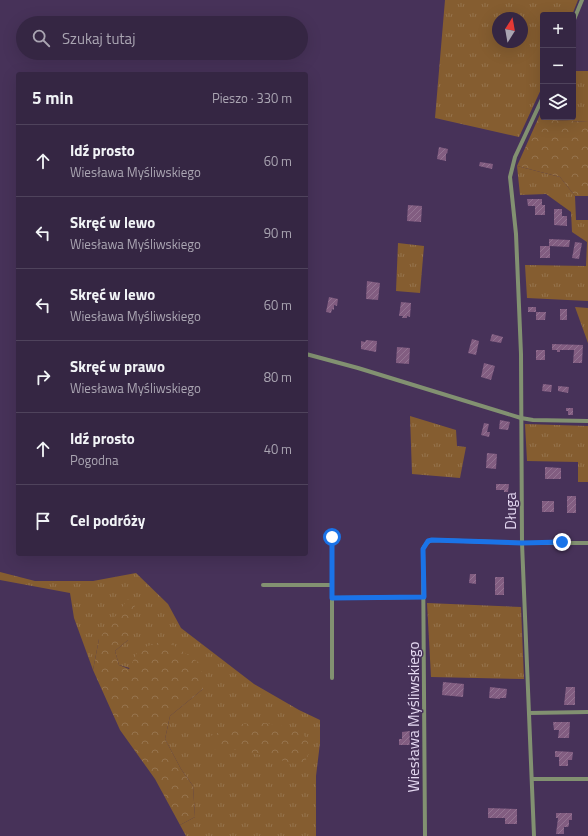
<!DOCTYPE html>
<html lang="pl">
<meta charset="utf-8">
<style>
:root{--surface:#352643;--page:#40324e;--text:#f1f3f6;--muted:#aaa5b2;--line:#4f435c}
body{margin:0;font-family:"Titillium Web",sans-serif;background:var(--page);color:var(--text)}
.controls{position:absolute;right:12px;top:12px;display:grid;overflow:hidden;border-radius:4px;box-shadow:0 4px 16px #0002}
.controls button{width:36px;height:36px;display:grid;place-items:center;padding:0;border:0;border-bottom:1px solid var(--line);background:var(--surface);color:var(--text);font:20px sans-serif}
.compass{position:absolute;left:492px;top:12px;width:36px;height:36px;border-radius:50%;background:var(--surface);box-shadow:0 4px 16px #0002;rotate:11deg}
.stop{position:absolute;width:12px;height:12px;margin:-9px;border:3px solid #1a73e8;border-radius:50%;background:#fff}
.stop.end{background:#1a73e8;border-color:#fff;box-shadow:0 1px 4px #0008}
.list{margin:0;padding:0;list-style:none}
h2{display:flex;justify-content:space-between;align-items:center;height:52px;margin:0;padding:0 16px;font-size:17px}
h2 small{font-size:13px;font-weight:400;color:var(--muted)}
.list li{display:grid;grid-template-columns:26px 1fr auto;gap:12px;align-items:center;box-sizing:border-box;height:72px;padding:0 16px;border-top:1px solid var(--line)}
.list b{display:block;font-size:15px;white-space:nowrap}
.list p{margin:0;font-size:13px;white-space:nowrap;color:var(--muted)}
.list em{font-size:13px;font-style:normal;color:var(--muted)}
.icon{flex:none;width:22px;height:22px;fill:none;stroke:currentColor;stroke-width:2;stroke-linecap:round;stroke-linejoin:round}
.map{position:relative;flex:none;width:588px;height:836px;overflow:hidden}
.search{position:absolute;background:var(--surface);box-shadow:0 4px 16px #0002;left:16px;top:16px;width:292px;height:44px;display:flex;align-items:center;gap:10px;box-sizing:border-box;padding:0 14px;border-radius:22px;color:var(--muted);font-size:15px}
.panel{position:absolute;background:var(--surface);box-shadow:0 4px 16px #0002;left:16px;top:72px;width:292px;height:484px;border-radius:4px}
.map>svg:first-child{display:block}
</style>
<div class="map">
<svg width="588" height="836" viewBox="0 0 588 836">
<defs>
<pattern id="grass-tufts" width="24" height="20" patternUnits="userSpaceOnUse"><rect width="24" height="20" fill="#855d30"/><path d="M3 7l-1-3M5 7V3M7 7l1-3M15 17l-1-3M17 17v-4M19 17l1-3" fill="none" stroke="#96744e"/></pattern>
<pattern id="forest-crowns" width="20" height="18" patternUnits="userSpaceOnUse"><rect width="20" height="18" fill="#855d30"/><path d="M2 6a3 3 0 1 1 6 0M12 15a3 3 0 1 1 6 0" fill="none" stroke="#96744e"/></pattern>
<pattern id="building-hatch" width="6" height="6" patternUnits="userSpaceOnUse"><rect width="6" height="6" fill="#825d81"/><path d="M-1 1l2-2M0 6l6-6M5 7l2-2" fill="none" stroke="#947493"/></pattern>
</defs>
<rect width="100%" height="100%" fill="#473259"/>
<g fill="url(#grass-tufts)" fill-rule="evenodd">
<path d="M445,0H578L572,15H543V85L519,137L435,118ZM498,18H522V42H498Z"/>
<path d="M573,71H588V122L538,119L543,108V117H573Z"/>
<path d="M517,166L560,177L575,196L576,220H588V301L527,298L525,265L586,266L587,242L572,232L571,212L546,194L520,195Z"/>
<path d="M398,243L424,246L420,293L396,291Z"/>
<path d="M575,307L588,308V343Z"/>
<path d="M410,416L456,430L457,446L466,447L460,478L412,474Z"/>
<path d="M525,424L588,426V482H578V462L527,461Z"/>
<path d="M0,572L35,581H93L136,573L168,604L181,628L254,684L299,710L320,720V743L316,776V836H186L180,825L195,817L193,786L181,769L165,739L170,716L203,689L119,665L115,651L128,640L99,639L93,670L74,618L70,593L0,580Z"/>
<path d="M427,603L521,607L524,679L431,677Z"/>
</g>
<g fill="url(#forest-crowns)">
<path d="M538,119L588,122V196H575L560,177L517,166Z"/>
<path d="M128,599L135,605L128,640L115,651L119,665L129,669L139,649L166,640L201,664L203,689L170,716L165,739L181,769L193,786L195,817L180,825L155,779L120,730L93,670L99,639Z"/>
<path d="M265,723L300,729C311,745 312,748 303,766L242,750L210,749V736L240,724Z"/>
</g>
<g fill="url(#building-hatch)">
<path d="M439,147L448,149L447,154L446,153V161L437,159Z"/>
<path d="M480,162L493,164L492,169L479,166Z"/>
<path d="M527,199H542V205H545V215H535V206H528Z"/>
<path d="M408,205L422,206L421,222L407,221Z"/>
<path d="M554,209H562V216H567V226L554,225Z"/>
<path d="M549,239L570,240L569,247L549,246Z"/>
<path d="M575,242L582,243L579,259L572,258Z"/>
<rect x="540" y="246" width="10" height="12"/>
<path d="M367,281L380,283L378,300L366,299Z"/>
<path d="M329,297L338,299L337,306L334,305V310L332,309L331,313L326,312Z"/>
<path d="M401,302L411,303L410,317L407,316V318H402L403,316H399Z"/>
<rect x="528" y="307" width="8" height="5"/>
<rect x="560" y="309" width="7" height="11"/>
<path d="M536,312H546L545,320H536Z"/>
<path d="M492,334L503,337L501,343L490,341Z"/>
<path d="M472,339L479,341L476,355L468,353Z"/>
<path d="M366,340L377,341L376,352L361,349V341L365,342Z"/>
<path d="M552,344L583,345L582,363H573L574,350H560V352H557V350H552Z"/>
<path d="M397,347L410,348L409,364L396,363Z"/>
<rect x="536" y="350" width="9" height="10"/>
<path d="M484,363L495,366L491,380L481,377Z"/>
<path d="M543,384L552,385L551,392L542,391Z"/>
<path d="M558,386L569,387L568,393L558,391Z"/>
<path d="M566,408H573V415H568V411H566Z"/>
<path d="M500,420L510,422L508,430L499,429Z"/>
<path d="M484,423L489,424L487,432H490L489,437L481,435Z"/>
<path d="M487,453L497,454L496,469L486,468Z"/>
<path d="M545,467L561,468V479H545Z"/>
<path d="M496,484H509L508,492H504V490H496Z"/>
<rect x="567" y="496" width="9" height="17"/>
<rect x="542" y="501" width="12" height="11"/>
<path d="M470,574H476V584L469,583Z"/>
<rect x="495" y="577" width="9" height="18"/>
<path d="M443,682L464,684L463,697L442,695Z"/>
<path d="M490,687L507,689L506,698H500V699L489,698Z"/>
<path d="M566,687H575V705H564Z"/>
<path d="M553,722H570L569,738H558L559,730H554Z"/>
<path d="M410,731V745H399V739H402V732Z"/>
<path d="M555,751L573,752L572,760H568V766H559V757H555Z"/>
<path d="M488,808L517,809V824H505V818H488Z"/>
<path d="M556,813H572V820H569V825L568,827H564V834H556L558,818H556Z"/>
</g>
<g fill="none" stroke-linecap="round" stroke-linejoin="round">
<g stroke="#829171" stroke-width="4">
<path d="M573,22L582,0"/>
<path d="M306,354L358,368L521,418L533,420L588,421"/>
<path d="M263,585H332"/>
<path d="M332,598L424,597"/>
<path d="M332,678V537"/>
<path d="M529,713L588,712"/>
<path d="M533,779H588"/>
<path d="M425,836L423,549C425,544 427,542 432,540L522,543H588"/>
<path d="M534,836L522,543L521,354L516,234L510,177L515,157L543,97"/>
</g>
</g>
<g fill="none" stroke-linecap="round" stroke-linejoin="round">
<path stroke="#1a73e8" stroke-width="5" d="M332,537V598L424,597L423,549L428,541L432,540L522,543L562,542"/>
</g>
<g text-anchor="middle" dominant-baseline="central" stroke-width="3" stroke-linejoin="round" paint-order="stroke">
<g font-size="15" fill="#e4d8f1" stroke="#473259">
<text transform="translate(510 511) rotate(-90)">Długa</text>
<text transform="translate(413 717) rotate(-90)">Wiesława Myśliwskiego</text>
</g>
</g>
</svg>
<div class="controls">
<button>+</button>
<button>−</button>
<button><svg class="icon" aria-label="layers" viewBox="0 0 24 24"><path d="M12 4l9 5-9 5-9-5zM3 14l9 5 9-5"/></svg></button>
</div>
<svg class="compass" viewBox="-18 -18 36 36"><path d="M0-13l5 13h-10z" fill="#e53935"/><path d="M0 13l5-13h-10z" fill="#aaa5b2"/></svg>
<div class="stop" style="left:332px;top:537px"></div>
<div class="stop end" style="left:562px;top:542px"></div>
<div class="search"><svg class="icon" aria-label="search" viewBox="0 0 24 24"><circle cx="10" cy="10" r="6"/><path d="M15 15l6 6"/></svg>Szukaj tutaj</div>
<section class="panel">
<h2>5 min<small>Pieszo · 330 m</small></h2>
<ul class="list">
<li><svg class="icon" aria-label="ahead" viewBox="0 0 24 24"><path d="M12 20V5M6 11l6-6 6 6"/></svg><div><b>Idź prosto</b><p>Wiesława Myśliwskiego</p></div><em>60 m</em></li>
<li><svg class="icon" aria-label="left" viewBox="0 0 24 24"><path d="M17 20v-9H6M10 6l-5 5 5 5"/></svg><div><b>Skręć w lewo</b><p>Wiesława Myśliwskiego</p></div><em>90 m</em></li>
<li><svg class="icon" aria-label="left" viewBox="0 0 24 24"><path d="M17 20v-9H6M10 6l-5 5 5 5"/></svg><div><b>Skręć w lewo</b><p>Wiesława Myśliwskiego</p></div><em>60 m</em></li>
<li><svg class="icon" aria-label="right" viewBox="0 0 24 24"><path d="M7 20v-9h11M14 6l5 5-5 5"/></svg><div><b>Skręć w prawo</b><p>Wiesława Myśliwskiego</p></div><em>80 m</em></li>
<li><svg class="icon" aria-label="ahead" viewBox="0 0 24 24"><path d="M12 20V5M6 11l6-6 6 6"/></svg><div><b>Idź prosto</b><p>Pogodna</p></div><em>40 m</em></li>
<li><svg class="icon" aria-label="arrive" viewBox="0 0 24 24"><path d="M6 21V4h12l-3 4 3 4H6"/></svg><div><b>Cel podróży</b></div></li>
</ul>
</section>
</div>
